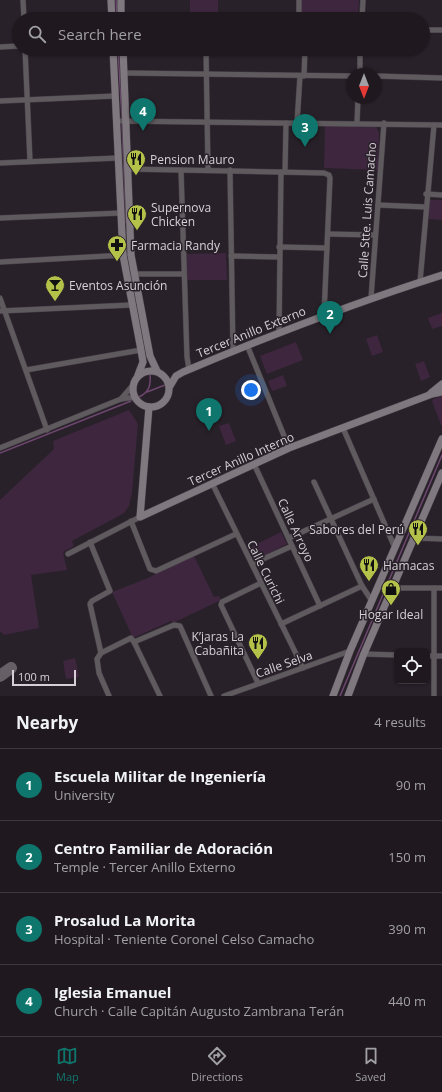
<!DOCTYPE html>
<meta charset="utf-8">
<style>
:root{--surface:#1f191f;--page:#2c262c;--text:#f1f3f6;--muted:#a1a0a4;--line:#3c383d;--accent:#0f766e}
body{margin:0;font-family:"Open Sans",sans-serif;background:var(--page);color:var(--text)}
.controls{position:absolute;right:12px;bottom:12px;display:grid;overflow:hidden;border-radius:6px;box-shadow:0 1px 3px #0004}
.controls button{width:36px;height:36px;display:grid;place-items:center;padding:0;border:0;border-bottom:1px solid var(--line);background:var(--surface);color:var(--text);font:20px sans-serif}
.compass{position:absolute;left:346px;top:68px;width:36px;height:36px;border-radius:50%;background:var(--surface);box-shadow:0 1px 3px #0004;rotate:180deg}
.scale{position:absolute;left:12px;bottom:10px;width:64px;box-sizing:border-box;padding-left:4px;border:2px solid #d6d0d6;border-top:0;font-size:11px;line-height:14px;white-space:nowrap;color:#d6d0d6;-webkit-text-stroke:3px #292129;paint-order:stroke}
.you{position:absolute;left:251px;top:390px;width:14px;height:14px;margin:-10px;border:3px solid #fff;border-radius:50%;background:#1a73e8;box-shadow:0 0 0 6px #1a73e833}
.badge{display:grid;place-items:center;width:26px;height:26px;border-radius:50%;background:var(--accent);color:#fff;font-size:13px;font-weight:700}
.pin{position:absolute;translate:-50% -33px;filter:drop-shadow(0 1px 2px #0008)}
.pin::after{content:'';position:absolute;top:21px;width:14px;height:12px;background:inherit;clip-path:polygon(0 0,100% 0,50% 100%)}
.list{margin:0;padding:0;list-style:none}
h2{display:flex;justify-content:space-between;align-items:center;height:52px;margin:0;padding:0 16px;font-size:17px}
h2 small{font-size:13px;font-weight:400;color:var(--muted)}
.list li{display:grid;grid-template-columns:26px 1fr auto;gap:12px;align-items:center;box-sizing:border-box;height:72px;padding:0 16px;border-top:1px solid var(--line)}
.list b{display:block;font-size:15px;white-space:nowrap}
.list p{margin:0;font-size:13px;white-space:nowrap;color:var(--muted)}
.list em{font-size:13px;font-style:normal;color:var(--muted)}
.icon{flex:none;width:22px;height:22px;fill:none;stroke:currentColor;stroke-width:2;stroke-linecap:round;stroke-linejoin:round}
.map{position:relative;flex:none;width:442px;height:696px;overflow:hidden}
.search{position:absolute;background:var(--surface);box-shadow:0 1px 3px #0004;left:12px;right:12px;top:12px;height:44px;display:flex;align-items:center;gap:10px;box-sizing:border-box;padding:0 14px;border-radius:22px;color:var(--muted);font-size:15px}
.sheet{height:340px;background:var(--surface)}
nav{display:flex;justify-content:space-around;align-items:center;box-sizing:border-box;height:56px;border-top:1px solid var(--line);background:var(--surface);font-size:11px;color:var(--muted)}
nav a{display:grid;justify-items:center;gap:2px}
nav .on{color:var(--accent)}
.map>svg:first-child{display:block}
</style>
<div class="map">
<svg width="442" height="696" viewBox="0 0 442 696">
<rect width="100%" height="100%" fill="#292129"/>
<g fill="#3d263e">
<rect x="190" y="0" width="28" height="19"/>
<path d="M301,0H359L358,19H301Z"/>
<path d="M374,124L379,132L378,170L324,168L325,126Z"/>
<path d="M429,200H442V220L429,219Z"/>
<path d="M226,253L227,280H184V254Z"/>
<path d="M442,313V326L432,329L428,318Z"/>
<path d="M377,335L383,352L372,356L366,339Z"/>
<path d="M296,342L303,360L267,374L260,356Z"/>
<path d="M424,361L430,377L421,381L415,364Z"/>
<path d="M283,375L287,386L272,391L268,381Z"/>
<path d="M442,396V425H441L432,401L433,399Z"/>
<path d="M129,410L138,424L132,493L129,506L124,513L117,517L72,541L74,546L63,552L67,570L31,575L39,628L4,635L0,631V500L54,449L53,441Z"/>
<path d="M229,423L236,441L226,445L219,426Z"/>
<path d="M281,532L287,544L253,561L247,549Z"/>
<path d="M193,554L214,597L219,596L221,600L173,623L171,621L133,638L112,592L148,578Z"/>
<path d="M75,658L79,677L66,679L63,661Z"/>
</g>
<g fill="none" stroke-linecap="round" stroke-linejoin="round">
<g stroke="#6d476f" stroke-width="1.5">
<path d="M116,0L117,19"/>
<path d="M118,49L122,119"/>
<path d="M122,123L126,223"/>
<path d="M128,257L136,302"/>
<path d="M147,392L165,385"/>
<path d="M139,397C150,392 151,384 150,373"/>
<path d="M0,453L131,401"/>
<path d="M340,696L442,455"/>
</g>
<path stroke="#666066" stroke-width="12" d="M0,676L11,668"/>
<g stroke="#453d45" stroke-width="6">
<g id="street">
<path d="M23,0L24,19"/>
<path d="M299,19V0"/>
<path d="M362,19L363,0"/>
<path d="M423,30H442"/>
<path d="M0,47L19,46"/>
<path d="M25,49L30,161"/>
<path d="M206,49L208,170"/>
<path d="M124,73L352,76"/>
<path d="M360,74V49"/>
<path d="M304,76L305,49"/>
<path d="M376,76L442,78"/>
<path d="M0,101L115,96"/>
<path d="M116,121L442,125"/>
<path d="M297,123L300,76"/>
<path d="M357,123L358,98"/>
<path d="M0,163L118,158"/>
<path d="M127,169L324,173L329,175L330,178L324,315"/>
<path d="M181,170L187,357L189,369"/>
<path d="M230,170L233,351"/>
<path d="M285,172L286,123"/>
<path d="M426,194L442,195"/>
<path d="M378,205L426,207"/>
<path d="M0,218L121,213"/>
<path d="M328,234L375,235"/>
<path d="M279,247L327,248"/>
<path d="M231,256L279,257"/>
<path d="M0,262L125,255"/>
<path d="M134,274H183"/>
<path d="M420,282L434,125"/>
<path d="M0,298L47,430"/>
<path d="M371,298L384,123"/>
<path d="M0,311L131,305"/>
<path d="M279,333L281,172"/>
<path d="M247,345L289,448"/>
<path d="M26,370L141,350"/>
<path d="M121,399L134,384"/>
<path d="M343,428L395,548"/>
<path d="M0,448L121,399L136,397"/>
<path d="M254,464L320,606"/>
<path d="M314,482L362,586L372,601"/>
<path d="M212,483L303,668"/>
<path d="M131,521L150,569L156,571L236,534"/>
<path d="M289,538L374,499"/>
<path d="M414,538L442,539"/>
<path d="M90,542L110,591L92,601L90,604L101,653"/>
<path d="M68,554L140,517"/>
<path d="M252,564L292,546"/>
<path d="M392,588H442"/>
<path d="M434,588V696"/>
<path d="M281,624L362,586"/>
<path d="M134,642L174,625L180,626L211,696"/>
<path d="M364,654L397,655"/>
<path d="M427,656H442"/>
<path d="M258,683L221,605L222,602L261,583"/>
<path d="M109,696L99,673L97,659L101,653L131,638L134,642L160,696"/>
<path d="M224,696L350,651"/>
</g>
</g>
<g stroke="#453d45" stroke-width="8">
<g id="secondary">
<path d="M111,0L112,19"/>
<path d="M121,0V19"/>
<path d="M113,49L123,255L141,350L143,362L138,375"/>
<path d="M123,49L131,255L150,356L157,371"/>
<circle cx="151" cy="389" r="18"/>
<path d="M170,386L176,376L183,372C268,336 354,303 442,275"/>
<path d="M431,393L442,384"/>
<path d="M149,407L140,517L289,448L432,394L442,392"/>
<path d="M333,696L350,651L442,439"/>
<path d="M348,696L363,656L442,473"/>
</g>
</g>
<use href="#street" stroke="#5e5a5e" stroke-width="5"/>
<use href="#secondary" stroke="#7f787f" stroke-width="7"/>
</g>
<defs>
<g id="restaurant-pin" transform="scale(1)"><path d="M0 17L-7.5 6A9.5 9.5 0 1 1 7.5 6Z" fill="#b5c24a" stroke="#292129"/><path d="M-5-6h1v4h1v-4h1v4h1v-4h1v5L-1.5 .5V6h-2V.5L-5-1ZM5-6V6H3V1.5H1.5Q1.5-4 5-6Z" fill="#111"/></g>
<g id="pharmacy-pin" transform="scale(1)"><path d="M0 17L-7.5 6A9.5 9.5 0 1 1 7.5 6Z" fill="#b5c24a" stroke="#292129"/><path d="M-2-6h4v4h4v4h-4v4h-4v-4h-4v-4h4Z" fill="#111"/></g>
<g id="bar-pin" transform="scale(1)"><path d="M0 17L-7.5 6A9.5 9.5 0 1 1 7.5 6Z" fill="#b5c24a" stroke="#292129"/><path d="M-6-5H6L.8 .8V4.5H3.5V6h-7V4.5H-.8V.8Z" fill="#111"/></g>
<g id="shop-pin" transform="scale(1)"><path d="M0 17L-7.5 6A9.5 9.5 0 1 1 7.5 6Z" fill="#b5c24a" stroke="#292129"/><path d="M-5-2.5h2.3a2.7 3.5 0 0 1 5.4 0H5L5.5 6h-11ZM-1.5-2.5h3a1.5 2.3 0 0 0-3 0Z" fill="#111"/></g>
</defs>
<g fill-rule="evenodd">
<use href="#restaurant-pin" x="136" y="159"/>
<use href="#restaurant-pin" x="137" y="214"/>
<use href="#pharmacy-pin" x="117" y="245"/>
<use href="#bar-pin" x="55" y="285"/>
<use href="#restaurant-pin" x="418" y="529"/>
<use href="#restaurant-pin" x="369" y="565"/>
<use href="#shop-pin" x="391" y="589"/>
<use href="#restaurant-pin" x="258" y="643"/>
</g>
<g text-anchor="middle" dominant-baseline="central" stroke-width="3" stroke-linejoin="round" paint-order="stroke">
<g font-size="12" fill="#d6d0d6" stroke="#292129" text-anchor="start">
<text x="150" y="159">Pension Mauro</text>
<text x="151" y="207">Supernova<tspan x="151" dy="14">Chicken</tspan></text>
<text x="131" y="245">Farmacia Randy</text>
<text x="69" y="285">Eventos Asunción</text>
<text x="404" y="529" text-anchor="end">Sabores del Perú</text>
<text x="383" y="565">Hamacas</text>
<text x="391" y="614" text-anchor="middle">Hogar Ideal</text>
<text x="244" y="636" text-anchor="end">K’jaras La<tspan x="244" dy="14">Cabañita</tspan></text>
</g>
<g font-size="12" fill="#d6d0d6" stroke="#292129">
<text transform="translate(367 210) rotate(-86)">Calle Stte. Luis Camacho</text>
<text transform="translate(251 332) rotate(-22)">Tercer Anillo Externo</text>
<text transform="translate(241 459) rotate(-24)">Tercer Anillo Interno</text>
<text transform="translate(296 530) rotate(65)">Calle Arroyo</text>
<text transform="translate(266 572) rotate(64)">Calle Curichi</text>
<text transform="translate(284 664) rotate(-19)">Calle Selva</text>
</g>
</g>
</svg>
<div class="controls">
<button><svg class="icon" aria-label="locate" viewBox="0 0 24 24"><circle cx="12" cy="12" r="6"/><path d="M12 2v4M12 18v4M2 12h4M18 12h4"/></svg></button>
</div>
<svg class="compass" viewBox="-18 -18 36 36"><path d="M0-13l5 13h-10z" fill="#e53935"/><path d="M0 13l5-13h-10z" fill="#a1a0a4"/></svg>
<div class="scale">100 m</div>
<div class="you"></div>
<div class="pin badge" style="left:209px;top:431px">1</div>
<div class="pin badge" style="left:330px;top:334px">2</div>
<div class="pin badge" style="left:305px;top:147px">3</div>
<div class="pin badge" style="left:143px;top:131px">4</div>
<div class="search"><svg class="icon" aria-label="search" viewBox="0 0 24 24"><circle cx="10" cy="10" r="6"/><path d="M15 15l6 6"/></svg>Search here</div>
</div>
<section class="sheet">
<h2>Nearby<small>4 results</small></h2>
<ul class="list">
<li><span class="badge">1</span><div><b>Escuela Militar de Ingeniería</b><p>University</p></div><em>90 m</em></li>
<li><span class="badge">2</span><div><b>Centro Familiar de Adoración</b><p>Temple · Tercer Anillo Externo</p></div><em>150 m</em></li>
<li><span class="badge">3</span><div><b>Prosalud La Morita</b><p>Hospital · Teniente Coronel Celso Camacho</p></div><em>390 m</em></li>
<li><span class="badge">4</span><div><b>Iglesia Emanuel</b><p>Church · Calle Capitán Augusto Zambrana Terán</p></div><em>440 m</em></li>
</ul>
</section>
<nav>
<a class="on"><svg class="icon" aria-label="map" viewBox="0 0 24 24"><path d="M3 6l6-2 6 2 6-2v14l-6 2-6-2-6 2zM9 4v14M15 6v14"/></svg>Map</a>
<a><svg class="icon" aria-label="directions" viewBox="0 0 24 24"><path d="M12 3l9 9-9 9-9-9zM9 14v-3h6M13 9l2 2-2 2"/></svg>Directions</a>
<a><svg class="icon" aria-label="saved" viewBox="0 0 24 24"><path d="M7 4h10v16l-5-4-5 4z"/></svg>Saved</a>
</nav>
